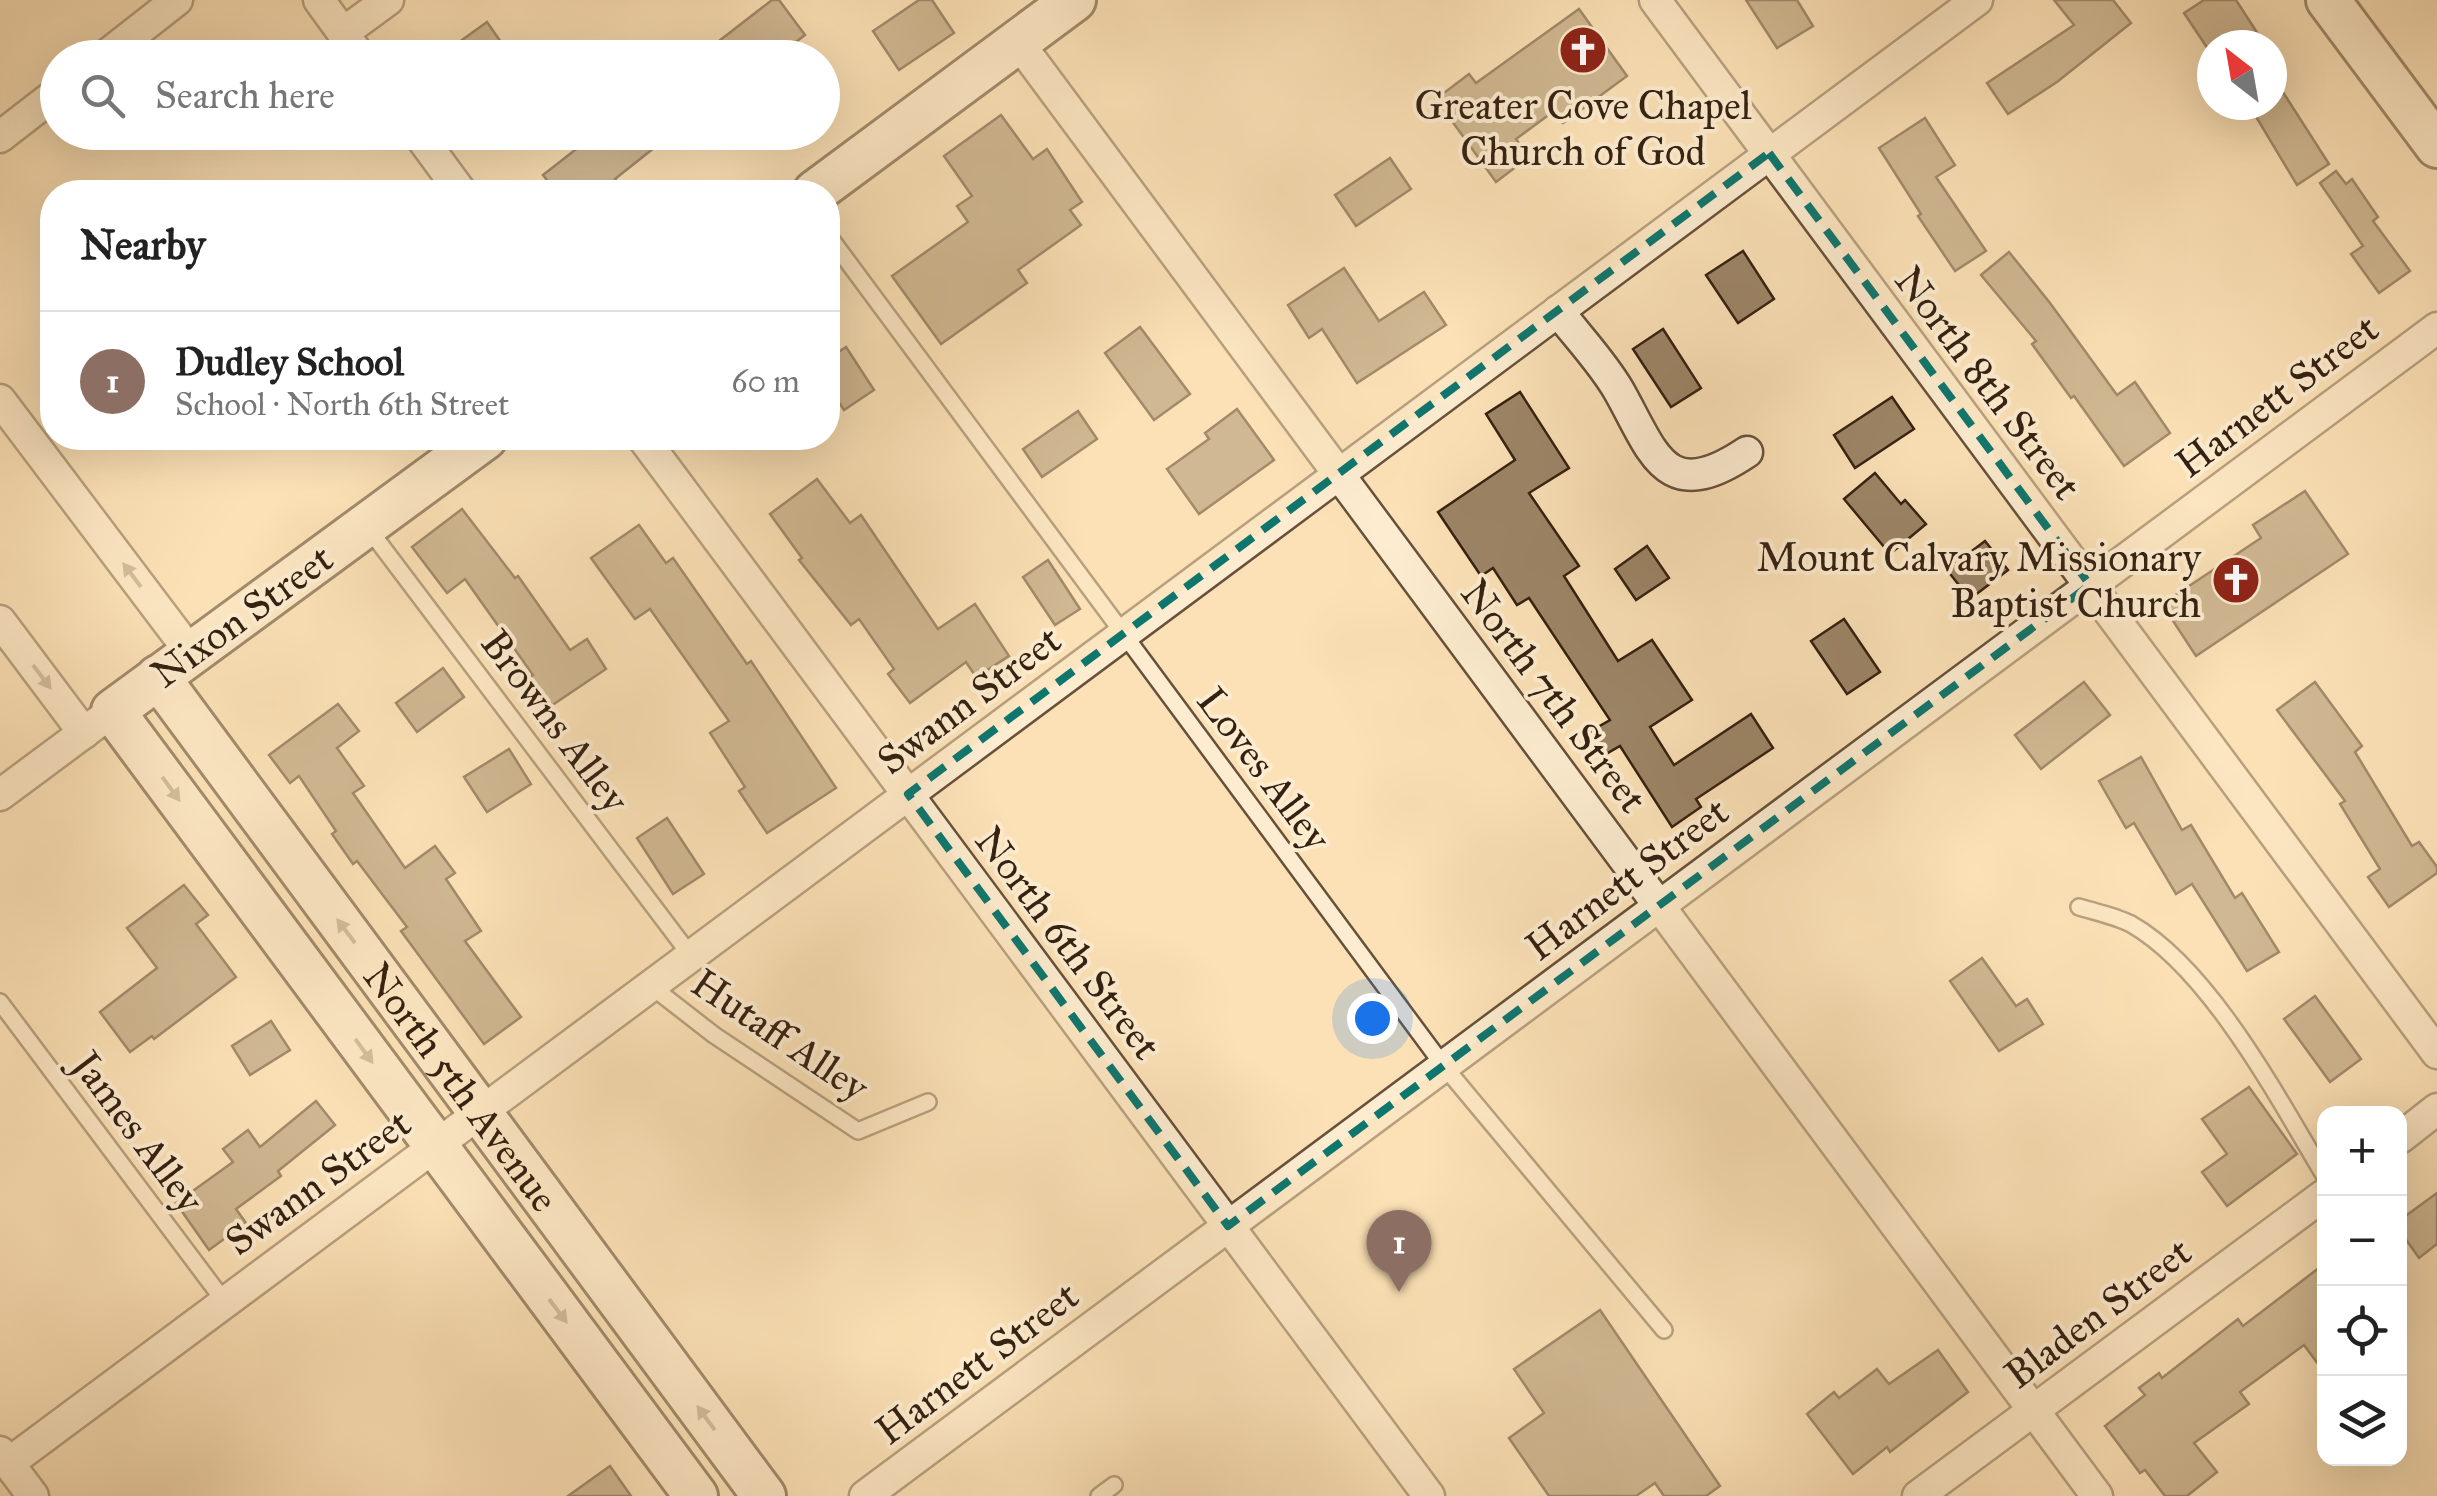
<!DOCTYPE html>
<meta charset="utf-8">
<style>
:root{--surface:#fff;--page:#f6f6f6;--text:#222;--muted:#767676;--line:#e0e0e0;--accent:#ea580c}
body{margin:0;font-family:"IM FELL Great Primer",serif;background:var(--page);color:var(--text)}
.controls{position:absolute;right:30px;bottom:30px;display:grid;overflow:hidden;border-radius:20px;box-shadow:0 10px 40px #0002}
.controls button{width:90px;height:90px;display:grid;place-items:center;padding:0;border:0;border-bottom:2px solid var(--line);background:var(--surface);color:var(--text);font:50px sans-serif}
.compass{position:absolute;left:2197px;top:30px;width:90px;height:90px;border-radius:50%;background:var(--surface);box-shadow:0 10px 40px #0002;rotate:329deg}
.you{position:absolute;left:1372px;top:1018px;width:35px;height:35px;margin:-25px;border:8px solid #fff;border-radius:50%;background:#1a73e8;box-shadow:0 0 0 15px #1a73e833}
.badge{display:grid;place-items:center;width:65px;height:65px;border-radius:50%;background:var(--accent);color:#fff;font-size:32px;font-weight:700}
.pin{position:absolute;translate:-50% -82px;filter:drop-shadow(0 2px 5px #0008)}
.pin::after{content:'';position:absolute;top:52px;width:35px;height:30px;background:inherit;clip-path:polygon(0 0,100% 0,50% 100%)}
.list{margin:0;padding:0;list-style:none}
h2{display:flex;justify-content:space-between;align-items:center;height:130px;margin:0;padding:0 40px;font-size:42px}
h2 small{font-size:32px;font-weight:400;color:var(--muted)}
.list li{display:grid;grid-template-columns:65px 1fr auto;gap:30px;align-items:center;box-sizing:border-box;height:140px;padding:0 40px;border-top:2px solid var(--line)}
.list b{display:block;font-size:38px;white-space:nowrap}
.list p{margin:0;font-size:32px;white-space:nowrap;color:var(--muted)}
.list em{font-size:32px;font-style:normal;color:var(--muted)}
.icon{flex:none;width:55px;height:55px;fill:none;stroke:currentColor;stroke-width:2;stroke-linecap:round;stroke-linejoin:round}
.map{position:relative;flex:none;width:2437px;height:1496px;overflow:hidden}
.search{position:absolute;background:var(--surface);box-shadow:0 10px 40px #0002;left:40px;top:40px;width:800px;height:110px;display:flex;align-items:center;gap:25px;box-sizing:border-box;padding:0 35px;border-radius:55px;color:var(--muted);font-size:38px}
.panel{position:absolute;background:var(--surface);box-shadow:0 10px 40px #0002;left:40px;top:180px;width:800px;height:270px;border-radius:40px}
.map>svg:first-child{display:block}
</style>
<div class="map">
<svg width="2437" height="1496" viewBox="0 0 2437 1496">
<rect width="100%" height="100%" fill="#fce1b7"/>
<filter id="stains"><feTurbulence type="fractalNoise" baseFrequency=".002" numOctaves="4"/><feColorMatrix values="0 0 0 0 .2 0 0 0 0 .09 0 0 0 0 .02 0 0 0 .5 -.17"/></filter>
<radialGradient id="worn" r=".72"><stop offset=".6" stop-color="#630" stop-opacity="0"/><stop offset="1" stop-color="#630" stop-opacity=".3"/></radialGradient>
<g fill="#9c8567" stroke="#352111" stroke-width="2.5">
<path d="M772,0H779L805,35L775,58H697Z"/>
<path d="M919,0H932L954,33L899,70L873,31Z"/>
<path d="M1746,0H1797L1813,26L1777,48Z"/>
<path d="M2054,0H2113L2131,23L2057,82L2008,114L1987,83L2074,25Z"/>
<path d="M2204,0H2236L2258,34L2241,45H2212V55L2184,13Z"/>
<path d="M1579,9L1627,76L1563,123L1554,111L1516,139L1529,157L1496,182L1436,99L1469,74L1476,83Z"/>
<path d="M487,22L512,58H437Z"/>
<path d="M2272,75L2329,164L2297,185L2249,105H2272Z"/>
<path d="M1001,115L1033,159L1047,149L1082,202L1070,210L1081,225L1018,270L1027,283L941,344L892,276L968,222L957,206L972,196L944,156Z"/>
<path d="M1925,118L1955,165L1936,177L1986,251L1955,271L1918,216L1921,214L1879,148Z"/>
<path d="M598,132H674L615,179L625,192H556L543,175Z"/>
<path d="M1390,158L1411,189L1356,226L1335,195Z"/>
<path d="M2336,171L2346,184L2352,179L2378,217L2373,221L2410,271L2379,293L2351,254L2363,246L2320,183Z"/>
<path d="M1743,251L1774,299L1738,323L1706,275Z"/>
<path d="M2009,252L2050,303L2117,395L2135,382L2170,433L2124,466L2074,396L2071,398L2032,344L2036,341L1981,275Z"/>
<path d="M1344,268L1379,321L1424,292L1446,325L1357,383L1322,329L1309,338L1288,305Z"/>
<path d="M1140,327L1190,394L1154,420L1105,353Z"/>
<path d="M1663,329L1701,388L1671,407L1633,349Z"/>
<path d="M846,347L874,390L844,410L828,386V359Z"/>
<path d="M1520,392L1569,468L1529,493L1579,566L1564,576L1618,661L1652,640L1692,700L1650,727L1674,765L1751,714L1773,748L1696,799L1701,807L1672,827L1620,746L1606,754L1591,731L1610,720L1529,598L1517,605L1493,568L1481,576L1438,512L1515,460L1486,414Z"/>
<path d="M1892,397L1914,429L1855,468L1834,435Z"/>
<path d="M1237,409L1274,460L1199,514L1167,469L1209,439L1205,433Z"/>
<path d="M1078,411L1097,439L1042,477L1023,449Z"/>
<path d="M1875,473L1901,504L1905,500L1926,524L1890,554L1844,499Z"/>
<path d="M817,479L850,523L861,515L938,629L975,604L1009,656L976,677L966,662L910,703L888,674L894,669L859,619L851,625L799,560L802,558L770,514Z"/>
<path d="M2305,491L2348,554L2196,656L2162,604L2261,538L2253,525Z"/>
<path d="M462,509L515,578L518,576L570,650L587,639L606,669L548,708L528,678L533,675L465,579L447,593L412,547Z"/>
<path d="M639,525L666,563L673,558L747,664L751,661L836,788L767,833L739,791L745,787L710,733L729,721L650,609L635,619L591,558Z"/>
<path d="M1985,541L2008,570L1970,599L1947,570Z"/>
<path d="M1647,546L1669,578L1636,600L1615,569Z"/>
<path d="M1048,560L1080,609L1055,625L1023,577Z"/>
<path d="M1844,619L1880,672L1847,694L1811,641Z"/>
<path d="M443,668L464,697L417,732L396,703Z"/>
<path d="M2084,682L2110,715L2041,769L2015,735Z"/>
<path d="M2315,682L2362,746L2355,752L2412,846L2419,842L2437,867V873L2389,907L2368,877L2380,869L2340,804L2345,801L2277,710Z"/>
<path d="M338,704L359,731L337,748L364,786L353,793L405,868L435,846L455,873L446,879L481,931L465,941L521,1017L484,1044L401,931L407,927L357,861L353,864L332,834L336,831L299,776L290,783L269,755Z"/>
<path d="M509,749L531,784L487,812L464,777Z"/>
<path d="M2141,757L2182,830L2191,825L2235,898L2242,893L2279,952L2247,971L2192,884L2176,894L2134,823L2126,828L2099,781Z"/>
<path d="M667,818L704,874L673,894L637,838Z"/>
<path d="M184,885L208,915L196,924L236,977L154,1039L152,1036L130,1052L100,1012L157,968L127,928Z"/>
<path d="M1982,958L2016,1006L2027,999L2043,1024L1999,1051L1950,981Z"/>
<path d="M2315,996L2361,1059L2330,1082L2284,1019Z"/>
<path d="M271,1021L290,1050L250,1075L232,1046Z"/>
<path d="M2249,1087L2297,1154L2227,1206L2202,1172L2227,1154L2202,1119Z"/>
<path d="M316,1101L335,1125L278,1171L281,1176L236,1209L246,1223L209,1250L176,1203L233,1162L223,1149L248,1130L260,1147Z"/>
<path d="M2437,1193V1244L2419,1258L2400,1231V1220Z"/>
<path d="M2324,1264V1372L2304,1345L2240,1392L2249,1404L2194,1443L2217,1472L2187,1496H2165L2145,1470L2140,1473L2105,1426L2145,1395L2139,1388L2159,1373L2162,1378L2238,1319L2243,1326Z"/>
<path d="M1600,1310L1720,1486L1706,1496H1664L1655,1483L1636,1496H1549L1509,1438L1544,1413L1514,1369Z"/>
<path d="M1938,1350L1968,1392L1890,1452L1887,1447L1853,1474L1807,1414L1834,1392L1839,1398L1877,1369L1889,1384Z"/>
<path d="M610,1466L631,1496H568Z"/>
</g>
<g fill="none" stroke-linecap="round" stroke-linejoin="round">
<g stroke="#67513a" stroke-width="20">
<g id="lane">
<path d="M828,235L1443,1065L1664,1330"/>
<path d="M368,528L691,956"/>
<path d="M2079,907C2096,912 2115,916 2131,924C2210,969 2278,1098 2324,1175"/>
<path d="M651,986L714,1035L858,1131L928,1102"/>
<path d="M0,1002L224,1301"/>
<path d="M1099,1496L1114,1485"/>
</g>
</g>
<g stroke="#67513a" stroke-width="35">
<g id="street">
<path d="M319,0L361,58"/>
<path d="M1655,0L2437,1053"/>
<path d="M343,33L388,0"/>
<path d="M1018,42L2097,1496"/>
<path d="M103,58L177,0"/>
<path d="M417,132L461,192"/>
<path d="M0,137L58,92"/>
<path d="M1558,311C1578,337 1603,363 1619,391C1654,453 1665,507 1747,452"/>
<path d="M0,400L191,653"/>
<path d="M643,438L1429,1496"/>
<path d="M0,621L84,733"/>
<path d="M0,795L113,711"/>
<path d="M2400,1138L2437,1109"/>
<path d="M0,1452L33,1496"/>
<path d="M9,1463L1977,0"/>
<path d="M865,1496L2437,328"/>
<path d="M1918,1496L2324,1195"/>
</g>
</g>
<g stroke="#352111" stroke-width="48">
<g id="secondary">
<path d="M2328,0L2437,146"/>
<path d="M815,192L1074,0"/>
<path d="M485,438L113,711L696,1496"/>
<path id="s1" d="M158,677L764,1496"/>
</g>
</g>
<use href="#lane" stroke="#fdecd0" stroke-width="15"/>
<use href="#street" stroke="#fdecd0" stroke-width="30"/>
<use href="#secondary" stroke="#fdecd0" stroke-width="42"/>
</g>
<defs><path id="oneway-solid" d="M-6-.8H1V-3.2L6.5 0L1 3.2V.8H-6Z" transform="scale(2.5)"/></defs>
<g fill="#a3917a">
<use href="#oneway-solid" transform="translate(132 575) rotate(-127)"/>
<use href="#oneway-solid" transform="translate(42 677) rotate(53)"/>
<use href="#oneway-solid" transform="translate(171 789) rotate(54)"/>
<use href="#oneway-solid" transform="translate(346 931) rotate(-127)"/>
<use href="#oneway-solid" transform="translate(364 1051) rotate(54)"/>
<use href="#oneway-solid" transform="translate(558 1311) rotate(53)"/>
<use href="#oneway-solid" transform="translate(706 1418) rotate(-126)"/>
</g>
<path d="M0 0H2437V1496H0ZM1769,153L2090,585L1228,1226L908,794Z" fill="#fce1b7" fill-opacity=".55" fill-rule="evenodd"/>
<path fill="none" stroke="#0f766e" stroke-width="8" stroke-dasharray="20 12" stroke-linejoin="round" d="M1769,153L2090,585L1228,1226L908,794Z"/>
<defs>
<g id="church-disc" transform="scale(2.5)"><circle r="9.5" fill="#8f2418" stroke="#fdecd0"/><path d="M-1.2-6h2.4v3.5h3.3v2.4h-3.3V6h-2.4V-.1h-3.3v-2.4h3.3Z" fill="#fff"/></g>
</defs>
<g fill-rule="evenodd">
<use href="#church-disc" x="1583" y="50"/>
<use href="#church-disc" x="2236" y="580"/>
</g>
<g text-anchor="middle" dominant-baseline="central" stroke-width="8" stroke-linejoin="round" paint-order="stroke">
<g font-size="40" fill="#352111" stroke="#fdecd0">
<text x="1583" y="105">Greater Cove Chapel<tspan x="1583" dy="46">Church of God</tspan></text>
<text x="2201" y="557" text-anchor="end">Mount Calvary Missionary<tspan x="2201" dy="46">Baptist Church</tspan></text>
</g>
<g font-size="40" fill="#352111" stroke="#fdecd0">
<text transform="translate(1988 383) rotate(53)">North 8th Street</text>
<text transform="translate(2277 396) rotate(-37)">Harnett Street</text>
<text transform="translate(242 616) rotate(-36)">Nixon Street</text>
<text transform="translate(1554 696) rotate(53)">North 7th Street</text>
<text transform="translate(969 700) rotate(-37)">Swann Street</text>
<text transform="translate(555 721) rotate(53)">Browns Alley</text>
<text transform="translate(1264 769) rotate(53)">Loves Alley</text>
<text transform="translate(1627 879) rotate(-37)">Harnett Street</text>
<text transform="translate(1068 943) rotate(53)">North 6th Street</text>
<text transform="translate(780 1035) rotate(34)">Hutaff Alley</text>
<text stroke="none"><textPath href="#s1" startOffset="510">North 5th Avenue</textPath></text>
<text transform="translate(138 1132) rotate(53)">James Alley</text>
<text transform="translate(318 1182) rotate(-36)">Swann Street</text>
<text transform="translate(2098 1313) rotate(-37)">Bladen Street</text>
<text transform="translate(977 1363) rotate(-37)">Harnett Street</text>
</g>
</g>
<rect width="100%" height="100%" filter="url(#stains)"/>
<rect width="100%" height="100%" fill="url(#worn)"/>
</svg>
<div class="controls">
<button>+</button>
<button>−</button>
<button><svg class="icon" aria-label="locate" viewBox="0 0 24 24"><circle cx="12" cy="12" r="6"/><path d="M12 2v4M12 18v4M2 12h4M18 12h4"/></svg></button>
<button><svg class="icon" aria-label="layers" viewBox="0 0 24 24"><path d="M12 4l9 5-9 5-9-5zM3 14l9 5 9-5"/></svg></button>
</div>
<svg class="compass" viewBox="-18 -18 36 36"><path d="M0-13l5 13h-10z" fill="#e53935"/><path d="M0 13l5-13h-10z" fill="#767676"/></svg>
<div class="you"></div>
<div class="pin badge" style="left:1399px;top:1292px;background:#8d6e63">1</div>
<div class="search"><svg class="icon" aria-label="search" viewBox="0 0 24 24"><circle cx="10" cy="10" r="6"/><path d="M15 15l6 6"/></svg>Search here</div>
<section class="panel">
<h2>Nearby<small></small></h2>
<ul class="list">
<li><span class="badge" style="background:#8d6e63">1</span><div><b>Dudley School</b><p>School · North 6th Street</p></div><em>60 m</em></li>
</ul>
</section>
</div>
